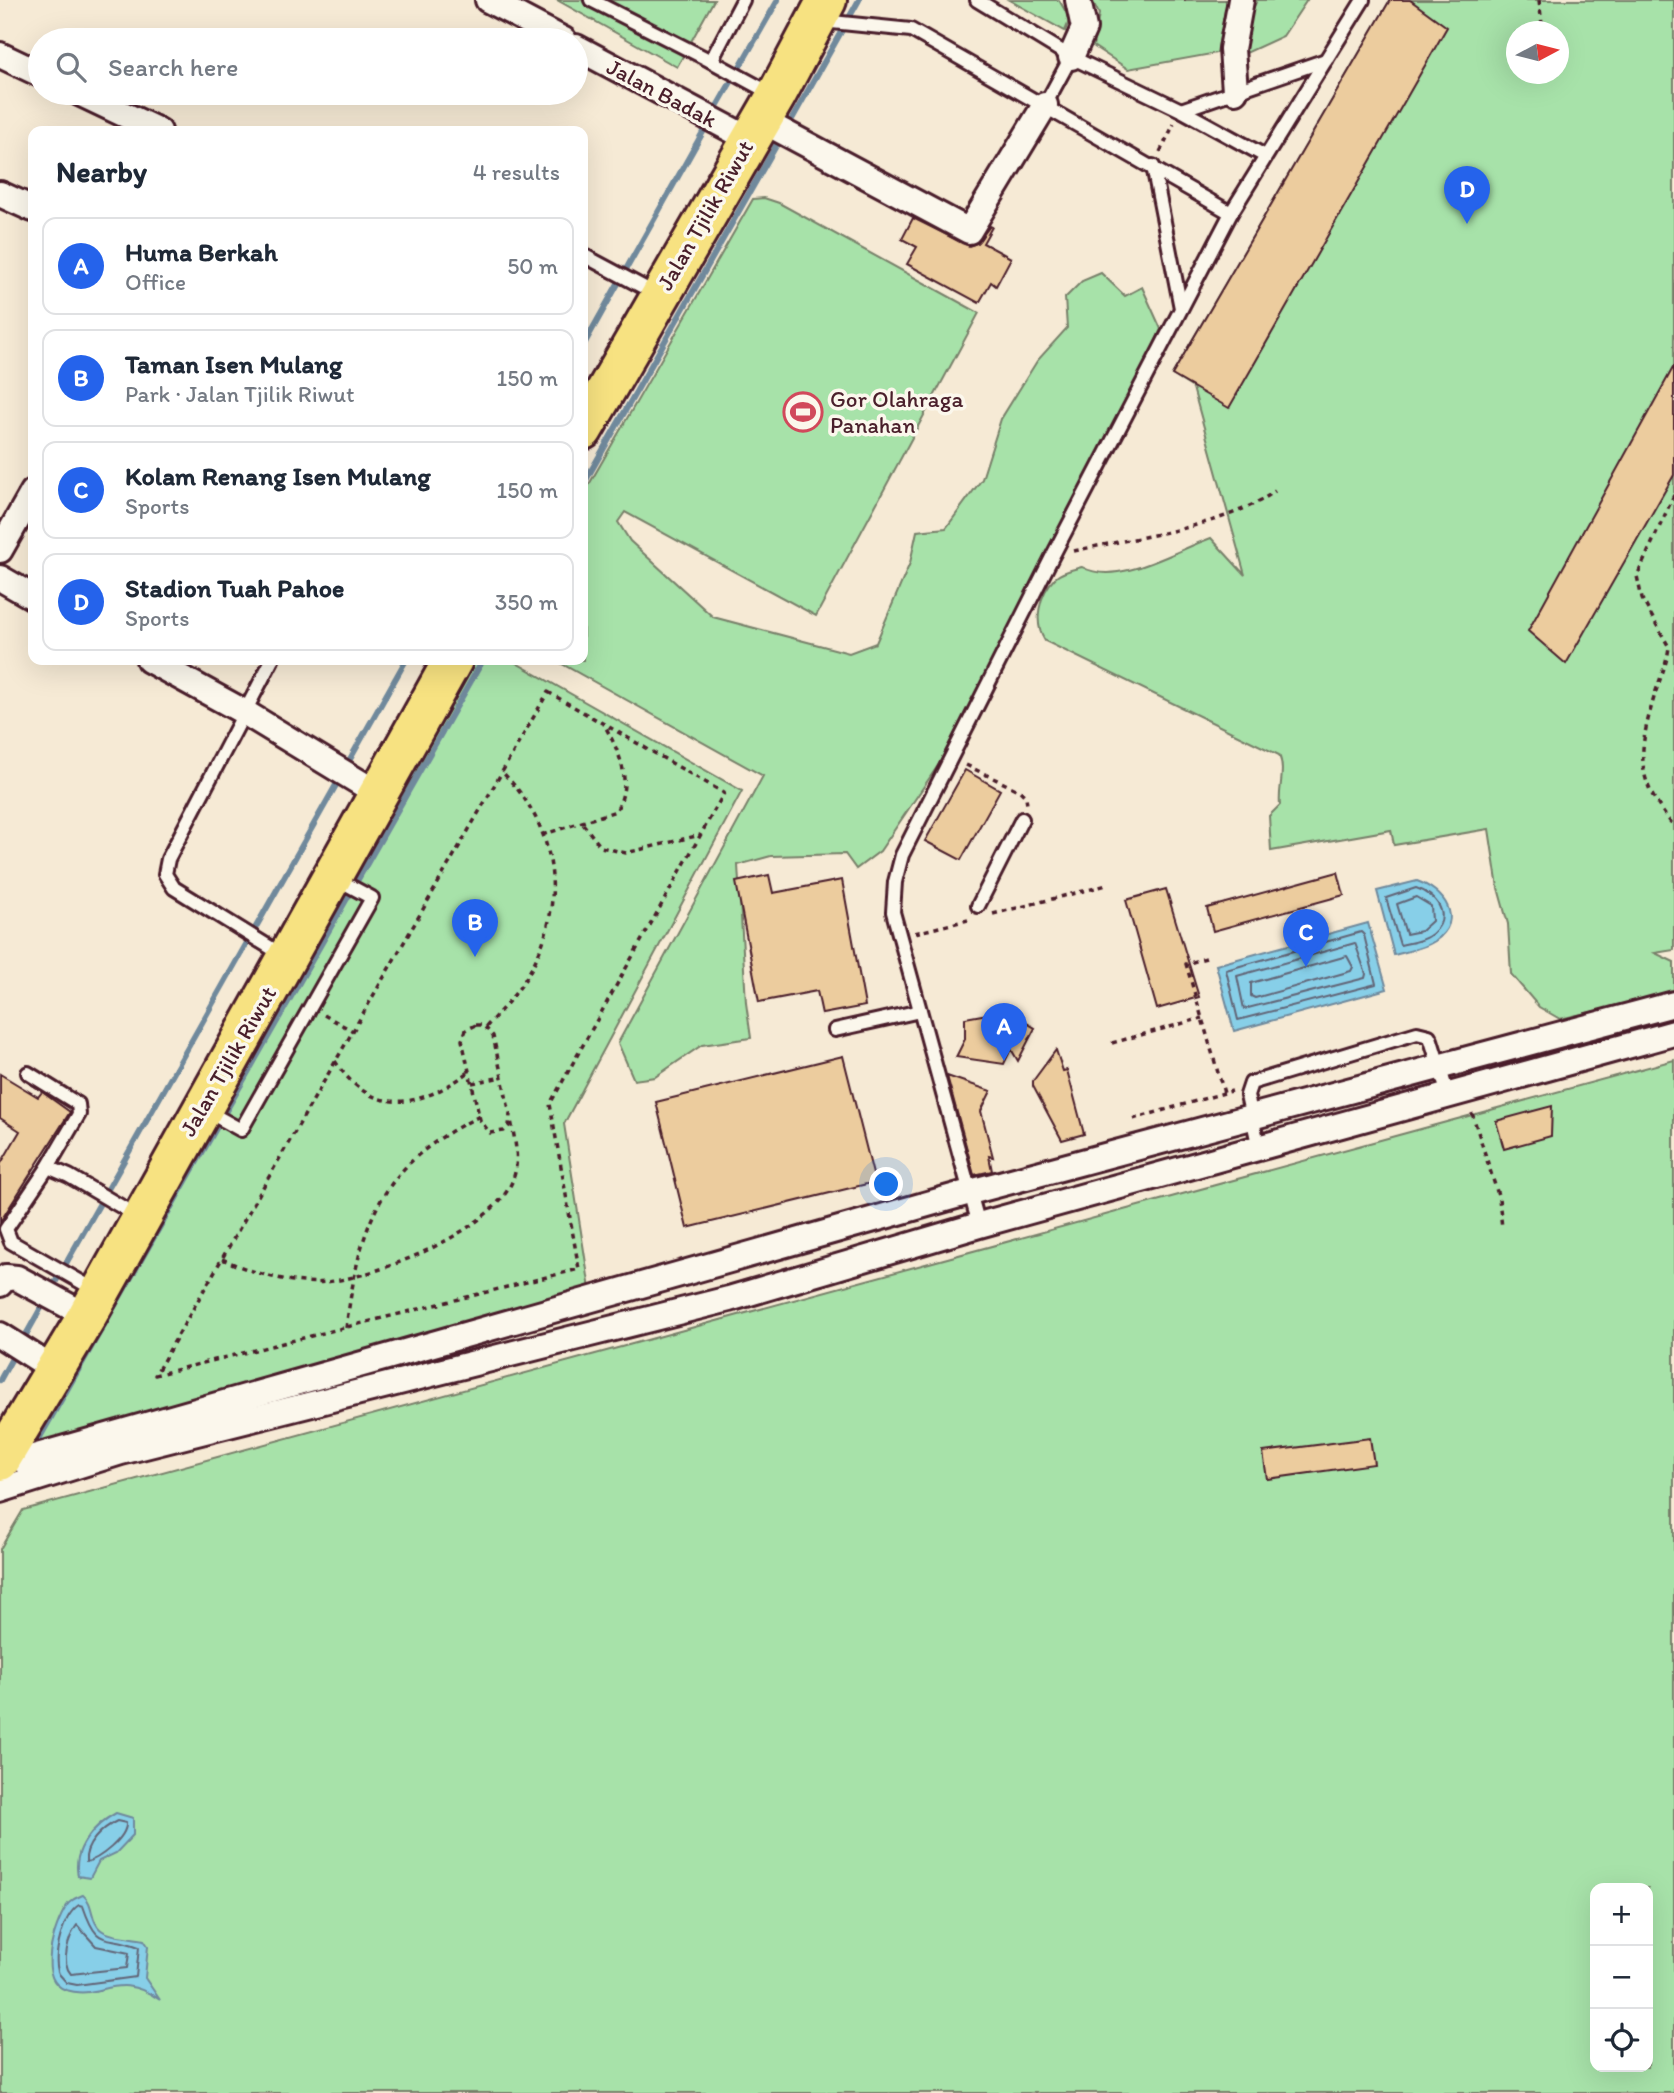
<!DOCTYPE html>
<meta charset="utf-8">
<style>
:root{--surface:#fff;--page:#f6f6f7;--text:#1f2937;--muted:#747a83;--line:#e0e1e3;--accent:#2563eb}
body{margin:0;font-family:Itim,sans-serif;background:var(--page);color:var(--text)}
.controls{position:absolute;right:21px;bottom:21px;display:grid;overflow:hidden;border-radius:14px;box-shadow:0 7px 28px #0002}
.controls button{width:63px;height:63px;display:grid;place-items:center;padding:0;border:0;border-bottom:2px solid var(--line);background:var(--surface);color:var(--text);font:35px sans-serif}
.compass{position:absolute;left:1506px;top:21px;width:63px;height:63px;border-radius:50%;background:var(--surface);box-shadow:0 7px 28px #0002;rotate:83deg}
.you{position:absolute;left:887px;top:1185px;width:24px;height:24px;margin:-18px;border:5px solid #fff;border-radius:50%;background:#1a73e8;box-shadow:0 0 0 10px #1a73e833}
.badge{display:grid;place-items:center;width:46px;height:46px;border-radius:50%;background:var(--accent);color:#fff;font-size:23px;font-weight:700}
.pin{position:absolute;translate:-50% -58px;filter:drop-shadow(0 2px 4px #0008)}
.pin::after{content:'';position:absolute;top:37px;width:24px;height:21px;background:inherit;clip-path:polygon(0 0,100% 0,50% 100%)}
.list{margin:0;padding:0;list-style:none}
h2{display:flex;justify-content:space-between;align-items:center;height:91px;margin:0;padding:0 28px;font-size:30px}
h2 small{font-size:23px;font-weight:400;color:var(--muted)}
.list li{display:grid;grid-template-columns:46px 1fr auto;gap:21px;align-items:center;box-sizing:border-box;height:98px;margin:0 14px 14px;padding:0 14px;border:2px solid var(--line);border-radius:14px}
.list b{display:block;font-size:26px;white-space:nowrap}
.list p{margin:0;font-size:23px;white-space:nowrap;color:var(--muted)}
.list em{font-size:23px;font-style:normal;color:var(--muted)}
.icon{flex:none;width:38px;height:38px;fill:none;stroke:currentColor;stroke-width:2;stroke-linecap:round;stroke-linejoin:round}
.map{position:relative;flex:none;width:1674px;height:2093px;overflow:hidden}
.search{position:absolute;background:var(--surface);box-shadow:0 7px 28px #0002;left:28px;top:28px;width:560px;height:77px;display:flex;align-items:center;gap:18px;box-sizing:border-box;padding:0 24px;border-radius:38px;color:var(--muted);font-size:26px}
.panel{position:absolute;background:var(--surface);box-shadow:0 7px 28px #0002;left:28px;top:126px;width:560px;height:539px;border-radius:14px}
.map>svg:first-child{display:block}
</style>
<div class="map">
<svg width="1674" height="2093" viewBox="0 0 1674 2093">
<rect width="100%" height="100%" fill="#f6ead5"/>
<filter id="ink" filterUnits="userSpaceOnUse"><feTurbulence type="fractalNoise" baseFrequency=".0143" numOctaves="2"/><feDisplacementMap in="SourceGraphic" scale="14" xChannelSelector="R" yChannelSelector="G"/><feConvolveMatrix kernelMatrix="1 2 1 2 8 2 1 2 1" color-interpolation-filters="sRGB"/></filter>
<g filter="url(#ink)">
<g fill="#a7e2a9" stroke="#78806a" stroke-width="2" fill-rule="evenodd">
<path d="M557,0H714L677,67Z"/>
<path d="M1009,0H1059L1070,19L1065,31Z"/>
<path d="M1092,0H1227L1217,53L1128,69L1093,46L1099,14Z"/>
<path d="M1257,0H1307L1283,36L1246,53V24Z"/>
<path d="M1390,0H1674V950L1655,953L1674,962V993L1560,1019L1539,1007L1511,974L1508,924L1498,888L1489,829L1394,845L1391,830L1271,851L1269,816L1280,805C1278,788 1286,770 1279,755L1045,641C1033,622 1039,594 1055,578C1061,572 1074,569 1082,567C1118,587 1174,551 1211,538L1245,575L1193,388L1172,375ZM1516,32H1558V74H1516Z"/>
<path d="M764,198L779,203L979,313L816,616L625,512L618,522L630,541L713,617L849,653L876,643L910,563L917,531L946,528L982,479L1001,419L1037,361L1067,328L1065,298L1082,281L1101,273L1125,296L1142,287L1161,329L1138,381L939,764L880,851L856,869L845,854L771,856L738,865L746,1003L751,1038L702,1045L655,1077L634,1080L618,1043L763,776L555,660H583V495L753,199Z"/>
<path d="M469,660H511L742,791L564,1124L593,1308L0,1480Z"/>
<path d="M1674,1060V2093H0V1549L23,1510ZM1595,1888H1648V2067H1595Z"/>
</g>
<g fill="#87cfe8" stroke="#6f899c" stroke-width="2">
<path d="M1417,881C1443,890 1466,919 1435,941C1423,949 1407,951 1394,955L1377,891Z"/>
<path d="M1368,923L1387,989L1234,1031L1216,965Z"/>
<path d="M116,1813L133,1818V1835L116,1853L99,1861L90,1878L78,1876C72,1849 94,1825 116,1813Z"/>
<path d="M83,1895C94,1903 90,1921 100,1929C109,1937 132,1937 144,1940L148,1946L145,1978L160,2000C116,1969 102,2001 66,1990C36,1980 54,1926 66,1907C70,1900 76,1898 83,1895Z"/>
</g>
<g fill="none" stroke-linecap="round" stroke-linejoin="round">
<g stroke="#626577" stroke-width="2">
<path d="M1416,888C1436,894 1453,916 1432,934C1424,941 1410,943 1400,945L1386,898Z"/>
<path d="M1416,897L1431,906L1432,921L1421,931L1406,934L1397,904Z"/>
<path d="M1361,932L1364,935L1376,984L1238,1020L1226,970Z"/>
<path d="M1355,943L1366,974L1365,978L1244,1009L1237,976Z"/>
<path d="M1347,956L1353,967L1351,971L1255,998L1251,996V983Z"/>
<path d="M117,1821L126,1823C127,1838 98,1860 86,1862C84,1845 102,1828 117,1821Z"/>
<path d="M79,1905L83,1906C98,1950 103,1933 139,1947L136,1977L77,1985L67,1983L59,1974C52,1956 63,1915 79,1905Z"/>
<path d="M77,1925L96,1946L129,1953L127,1968L71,1974C60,1962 69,1936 77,1925Z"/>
</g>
<g stroke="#6f899c" stroke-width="6">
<path d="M712,115L778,0"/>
<path d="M787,128L859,0"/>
<path d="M583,346L707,125"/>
<path d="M583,485L781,137"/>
<path d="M345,768L406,660"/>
<path d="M51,1290L340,778"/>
<path d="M22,1342L46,1299"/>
<path d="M0,1380L16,1351"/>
<path d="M32,1451L483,660"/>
</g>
</g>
<g fill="#eccc9e" stroke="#4a1f2b" stroke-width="2">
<path d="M1390,0H1410L1447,27L1229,408L1172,375Z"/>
<path d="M913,218L969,246L977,243L990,226L992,227L983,243L1011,258L996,286L991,282L979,303L907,264L917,247L902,239Z"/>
<path d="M1674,366V475L1566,664L1528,631Z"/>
<path d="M965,770L1000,790L961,860L925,841Z"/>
<path d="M1338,872L1344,895L1213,931L1207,908Z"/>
<path d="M769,875L773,893L842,880L865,1006L822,1014L817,991L759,1002L736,882Z"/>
<path d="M1166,889L1199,997L1157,1009L1126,900Z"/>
<path d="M1005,1004L1015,1016L1035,1028L1018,1061L1011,1049L1004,1064L956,1057L965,1039V1018L993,1013Z"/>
<path d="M1056,1050L1063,1071L1067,1070L1084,1134L1062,1140L1033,1086V1081Z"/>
<path d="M843,1056L875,1182L687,1228L656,1102Z"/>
<path d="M0,1074L38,1097L42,1092L70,1112L0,1222V1165L20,1131L0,1118Z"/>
<path d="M947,1076L991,1091L981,1111L993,1157L989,1156L992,1171L974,1175Z"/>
<path d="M1552,1106L1551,1136L1504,1149L1496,1121Z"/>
<path d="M1370,1438L1374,1464L1267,1479L1263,1452Z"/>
</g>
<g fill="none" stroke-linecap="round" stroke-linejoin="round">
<g stroke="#4a1f2b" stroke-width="18">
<g id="service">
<path d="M591,0L711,61L743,0"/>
<path d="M977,0L1071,57L1181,110L1265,156"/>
<path d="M822,21L911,30L1231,213"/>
<path d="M711,61L772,94"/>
<path d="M1045,105L1071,57"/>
<path d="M1181,110L1326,60"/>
<path d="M1153,166L1181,308"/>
<path d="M583,255L658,295"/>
<path d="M272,660L168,859L165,874L174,888L284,956"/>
<path d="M978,906L1022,819"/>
<path d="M835,1030L920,1011"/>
<path d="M28,1073L78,1104L79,1114L48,1167"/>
<path d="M205,1110L241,1130L372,898L335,878"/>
<path d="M1259,1148L1247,1095L1251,1083L1417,1033L1429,1036L1431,1040L1448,1095"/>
<path d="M979,1225L893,912L895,882L902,855L1052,557L1231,213L1363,0"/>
<path d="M97,1291L11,1242L6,1229L48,1167L69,1176L139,1217"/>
</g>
</g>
<g stroke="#4a1f2b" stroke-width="30">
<g id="minor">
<path d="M488,0L564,40"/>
<path d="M576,47L749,139"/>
<path d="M0,55L40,74"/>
<path d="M1071,57L1084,28L1078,0"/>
<path d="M1235,91L1232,49L1241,0"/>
<path d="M79,93L159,131"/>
<path d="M761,120L969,231L1045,105"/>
<path d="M0,194L33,209"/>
<path d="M0,550L33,492"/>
<path d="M0,578L33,597"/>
<path d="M149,660L244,712L377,793"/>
<path d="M0,1284L6,1277L17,1278L87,1316"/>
<path d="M0,1335L55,1370"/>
<path d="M4,1454L23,1460L970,1192L1674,1004"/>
<path d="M0,1490L121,1452L729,1299L979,1225L1674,1033"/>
</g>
</g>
<g stroke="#4a1f2b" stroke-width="44">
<g id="trunk">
<path d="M583,430L776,96L827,0"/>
<path d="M0,1461L87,1316L453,660"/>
</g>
</g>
<g stroke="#4a1f2b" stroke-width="3.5" stroke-dasharray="5 5" stroke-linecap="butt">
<path d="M1539,0L1543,32"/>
<path d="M1184,1V0"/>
<path d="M1160,152L1174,124"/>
<path d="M1674,495L1637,576L1642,599L1669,647C1667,664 1660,678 1655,694C1638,752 1634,779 1674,826"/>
<path d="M1074,551C1135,537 1227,527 1275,491"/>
<path d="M548,692L724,793L550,1104L579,1269L155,1375Z"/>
<path d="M966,765L1020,791L1026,797L1027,805"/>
<path d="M583,824L601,847L626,853L700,835"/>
<path d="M542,835L616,811C633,781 620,754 605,726"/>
<path d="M993,914L1107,885"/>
<path d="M915,933L968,920"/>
<path d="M1206,958L1186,964L1224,1093L1232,1091"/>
<path d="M324,1015L353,1031"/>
<path d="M476,1025H483L493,1036L510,1114L509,1126L504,1131L490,1133L480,1120L462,1040L466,1030Z"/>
<path d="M486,1027C499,1012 513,998 524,981C568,912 561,830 502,772"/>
<path d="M1112,1043L1202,1018"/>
<path d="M335,1061C372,1118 420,1108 469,1072"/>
<path d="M472,1083L502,1077"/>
<path d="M1472,1113L1499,1198L1502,1228"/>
<path d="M1133,1119L1224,1093"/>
<path d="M222,1259C254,1273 290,1285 326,1282C378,1277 488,1232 511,1184C521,1163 515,1142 511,1120"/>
<path d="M346,1328C360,1223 380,1164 480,1116"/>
</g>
<use href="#service" stroke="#fbf7ec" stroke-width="12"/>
<use href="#minor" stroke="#fbf7ec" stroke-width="24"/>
<use href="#trunk" stroke="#f7e281" stroke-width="38"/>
</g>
</g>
<defs>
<g id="stadium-ring" transform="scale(2.0125)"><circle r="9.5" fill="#fbf7ec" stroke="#d1495b" stroke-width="1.5"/><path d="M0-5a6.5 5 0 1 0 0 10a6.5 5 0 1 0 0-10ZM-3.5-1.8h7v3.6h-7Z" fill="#d1495b"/></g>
</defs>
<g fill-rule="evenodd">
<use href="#stadium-ring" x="803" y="412"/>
</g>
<g text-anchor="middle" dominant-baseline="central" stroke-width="7" stroke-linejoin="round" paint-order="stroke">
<g font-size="23" fill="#4a1f2b" stroke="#fbf7ec">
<text transform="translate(662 93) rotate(28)">Jalan Badak</text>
<text transform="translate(705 215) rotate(-60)">Jalan Tjilik Riwut</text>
<text transform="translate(228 1061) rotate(-60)">Jalan Tjilik Riwut</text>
</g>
<g font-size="23" fill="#4a1f2b" stroke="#fbf7ec" text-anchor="start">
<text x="830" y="399">Gor Olahraga<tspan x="830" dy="26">Panahan</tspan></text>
</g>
</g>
</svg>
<div class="controls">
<button>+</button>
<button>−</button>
<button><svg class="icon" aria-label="locate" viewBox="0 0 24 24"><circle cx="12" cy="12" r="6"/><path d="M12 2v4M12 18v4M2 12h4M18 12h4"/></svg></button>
</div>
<svg class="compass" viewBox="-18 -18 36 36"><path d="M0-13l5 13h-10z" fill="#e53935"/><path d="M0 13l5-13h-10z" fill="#747a83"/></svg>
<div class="you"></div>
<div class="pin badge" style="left:1004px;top:1061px">A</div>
<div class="pin badge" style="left:475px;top:957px">B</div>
<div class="pin badge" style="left:1306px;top:967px">C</div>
<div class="pin badge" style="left:1467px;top:224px">D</div>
<div class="search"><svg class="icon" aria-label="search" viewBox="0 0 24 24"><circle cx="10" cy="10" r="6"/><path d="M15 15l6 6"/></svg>Search here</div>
<section class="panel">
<h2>Nearby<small>4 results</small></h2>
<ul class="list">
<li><span class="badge">A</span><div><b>Huma Berkah</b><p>Office</p></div><em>50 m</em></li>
<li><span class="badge">B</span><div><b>Taman Isen Mulang</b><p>Park · Jalan Tjilik Riwut</p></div><em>150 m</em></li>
<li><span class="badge">C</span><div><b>Kolam Renang Isen Mulang</b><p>Sports</p></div><em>150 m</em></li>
<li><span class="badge">D</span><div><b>Stadion Tuah Pahoe</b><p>Sports</p></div><em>350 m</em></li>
</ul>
</section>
</div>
